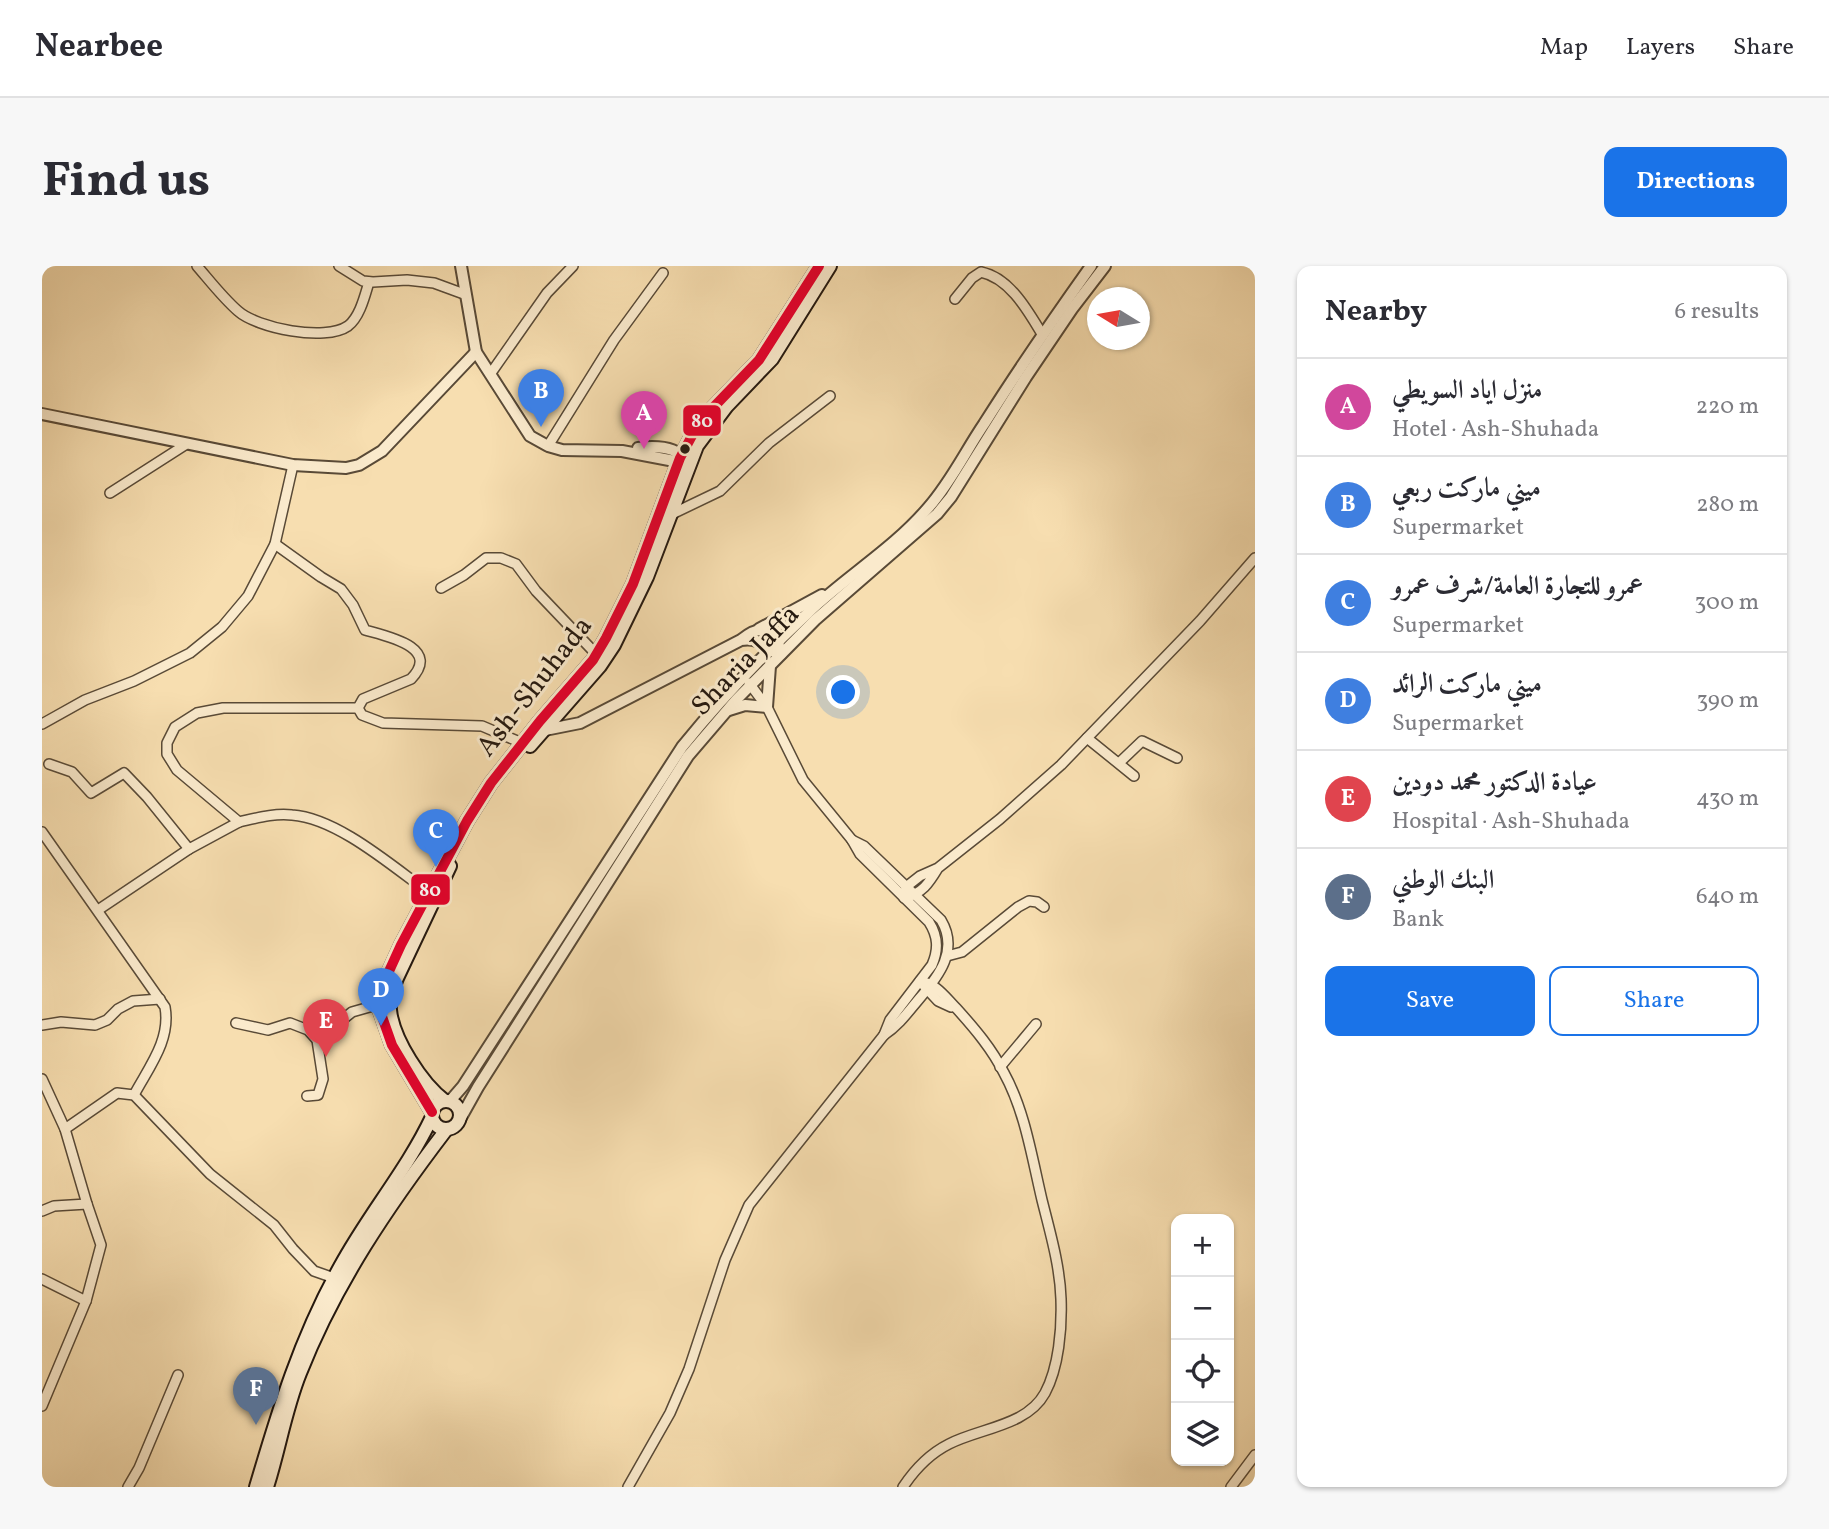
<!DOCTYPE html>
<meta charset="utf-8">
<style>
:root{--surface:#fff;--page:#f7f7f7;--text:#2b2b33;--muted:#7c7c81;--line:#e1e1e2;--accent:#1a73e8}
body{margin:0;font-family:Vollkorn,Amiri,serif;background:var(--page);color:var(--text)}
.controls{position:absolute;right:21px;bottom:21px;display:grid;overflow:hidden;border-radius:14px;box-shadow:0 2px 5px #0004}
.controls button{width:63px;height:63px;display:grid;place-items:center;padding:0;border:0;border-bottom:2px solid var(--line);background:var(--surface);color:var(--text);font:35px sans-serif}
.compass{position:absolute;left:1045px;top:21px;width:63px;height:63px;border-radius:50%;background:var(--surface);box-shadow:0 2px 5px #0004;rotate:281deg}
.you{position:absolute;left:802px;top:427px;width:24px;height:24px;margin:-18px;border:5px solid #fff;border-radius:50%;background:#1a73e8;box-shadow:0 0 0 10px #1a73e833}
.badge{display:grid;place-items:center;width:46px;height:46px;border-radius:50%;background:var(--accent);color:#fff;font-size:23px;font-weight:700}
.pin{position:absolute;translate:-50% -58px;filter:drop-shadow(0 2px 4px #0008)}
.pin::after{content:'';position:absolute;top:37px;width:24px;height:21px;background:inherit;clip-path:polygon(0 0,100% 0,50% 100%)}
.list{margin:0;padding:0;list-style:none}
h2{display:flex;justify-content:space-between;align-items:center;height:91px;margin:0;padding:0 28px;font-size:30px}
h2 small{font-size:23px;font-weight:400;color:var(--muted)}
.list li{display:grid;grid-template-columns:46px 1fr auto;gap:21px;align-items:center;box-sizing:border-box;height:98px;padding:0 28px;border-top:2px solid var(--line)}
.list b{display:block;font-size:26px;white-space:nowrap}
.list p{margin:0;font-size:23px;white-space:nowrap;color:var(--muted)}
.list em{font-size:23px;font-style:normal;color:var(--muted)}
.actions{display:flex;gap:14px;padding:21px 28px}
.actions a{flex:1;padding:16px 0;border:2px solid var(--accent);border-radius:14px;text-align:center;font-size:24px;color:var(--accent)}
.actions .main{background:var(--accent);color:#fff}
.icon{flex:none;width:38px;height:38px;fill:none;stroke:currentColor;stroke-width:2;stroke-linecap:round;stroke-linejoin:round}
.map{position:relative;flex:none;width:1213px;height:1221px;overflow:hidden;border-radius:14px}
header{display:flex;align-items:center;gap:42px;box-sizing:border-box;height:98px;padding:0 35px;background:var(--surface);border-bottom:2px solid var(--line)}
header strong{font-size:33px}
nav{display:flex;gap:38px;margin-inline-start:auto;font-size:24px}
.intro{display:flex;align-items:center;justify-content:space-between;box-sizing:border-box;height:168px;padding:0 42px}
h1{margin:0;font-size:49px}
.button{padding:18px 32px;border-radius:14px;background:var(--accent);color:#fff;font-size:24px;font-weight:700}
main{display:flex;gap:42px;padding:0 42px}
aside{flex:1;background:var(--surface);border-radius:14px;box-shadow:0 2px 5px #0004}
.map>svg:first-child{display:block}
</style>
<header>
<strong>Nearbee</strong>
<nav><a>Map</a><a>Layers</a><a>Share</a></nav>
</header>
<div class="intro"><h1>Find us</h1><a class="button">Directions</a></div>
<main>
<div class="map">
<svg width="1213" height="1221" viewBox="0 0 1213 1221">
<rect width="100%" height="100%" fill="#f7deb0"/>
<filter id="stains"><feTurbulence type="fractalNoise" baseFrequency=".00286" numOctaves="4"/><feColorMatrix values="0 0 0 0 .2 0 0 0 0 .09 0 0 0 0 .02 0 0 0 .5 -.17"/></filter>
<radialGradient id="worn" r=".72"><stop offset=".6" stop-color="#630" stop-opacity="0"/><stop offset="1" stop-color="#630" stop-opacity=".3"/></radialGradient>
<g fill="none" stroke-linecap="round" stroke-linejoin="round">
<g stroke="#594a37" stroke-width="12">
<g id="minor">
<path d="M155,0C168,15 181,32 196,45C215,62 283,76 306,60C318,51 323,29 327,16"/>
<path d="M297,0L321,15L331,16L365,14L392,17L422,28"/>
<path d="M913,33L930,12L939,6C968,12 986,45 1000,68"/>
<path d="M449,107L505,27L531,0"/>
<path d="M506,180L572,74L621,7"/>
<path d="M68,227L143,179"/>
<path d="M628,249L678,225L727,177L788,130"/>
<path d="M233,278L279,311L299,323L311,339L323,364C344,370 400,381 369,413L321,433L316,442L320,449L341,457L440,460L480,477"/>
<path d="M399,322L422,309L444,292H459L474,298L494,325L554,388"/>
<path d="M707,417L725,441L761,514L810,574L818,588L887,656C896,670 897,683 890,699L848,754L842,769"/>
<path d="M316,442H181L155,447L133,461L125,477V488L135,504L197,556C215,552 232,547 250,549C295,552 350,600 386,626"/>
<path d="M0,458L43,434L92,415L148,387L180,361L206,330L233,278L251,199"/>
<path d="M1045,472L1092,510"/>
<path d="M1078,496L1100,475L1135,492"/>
<path d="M7,498L30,506L49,527L82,507L105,531L147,583L197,556"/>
<path d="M0,566L123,741C129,774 107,801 92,829"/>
<path d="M896,602C887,617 880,628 862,632L864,621L878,610L896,602L958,553L1019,499L1158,355L1213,292"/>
<path d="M56,644L147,583"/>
<path d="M905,690L920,686L976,641L987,635L995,636L1002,641"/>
<path d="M882,720L896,735L909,741"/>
<path d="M194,757L226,764L248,757L266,764L275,774L281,813L276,829L265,830"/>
<path d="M0,759L19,756L53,759L65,754L76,743L91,735L118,733"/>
<path d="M275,774L310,746L338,738"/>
<path d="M958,801L994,758"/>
<path d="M0,813L23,863L45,938L59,979L44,1035L0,1140"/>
<path d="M23,863L75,827L92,829L168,908L232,959L251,983L272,1005L292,1012"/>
<path d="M0,945L12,940L45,938"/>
<path d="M0,1013L44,1035"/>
<path d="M86,1221L97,1202L136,1109"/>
<path d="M586,1221L628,1147L647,1103L683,994L707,939L842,769C857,759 866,746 877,733C897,710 917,684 899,654L822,580L810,574"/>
<path d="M861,1221C873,1203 887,1188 907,1178C938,1162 985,1160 1003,1127C1017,1101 1020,1062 1019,1033C1018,1000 1008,966 1000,934C990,892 983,845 962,807C950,783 933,763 915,743C903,731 895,718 878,715"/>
<path d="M1189,1221L1213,1189"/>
</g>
</g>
<g stroke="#594a37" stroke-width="14">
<g id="tertiary">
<path d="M419,0L434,86L488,170L506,180L520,184L580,185L643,197"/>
<path d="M0,148L251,199L304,202L317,199L340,185L434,86"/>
<path d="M596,182C612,180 633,180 643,193"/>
<path d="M717,363L780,329"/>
<path d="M687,444L703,439L725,441L728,400"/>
<path d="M498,465L538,457L699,374C720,357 734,361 739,388C718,384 724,371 699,374"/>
<path d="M408,835L421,820L640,481C678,434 722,388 767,346C805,310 852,282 886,242C909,216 923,186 942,158C976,104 1012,52 1049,0"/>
<path d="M417,855L436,821L646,490L694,434L773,354L895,248L909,231L984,111L1030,43L1063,0"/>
</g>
</g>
<g stroke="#24180f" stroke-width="16">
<g id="secondary">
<path d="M488,480L558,400L572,379L605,311L655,180L685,140L730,93L788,0"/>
<circle cx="404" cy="849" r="14"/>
<path d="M403,835C380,818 351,773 348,744C347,733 351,722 355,712L408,600"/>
<path d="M390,846L350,779L337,742L343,714L359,679L425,555L449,517L498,455L551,394L564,372L591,318L638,192L652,166L664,149L717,94L777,0"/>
<path d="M214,1221C237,1143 258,1073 298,1001C326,949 365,904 390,851"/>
<path d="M225,1221C237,1184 243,1144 258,1107C293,1018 346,940 404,864"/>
</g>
</g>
<use href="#minor" stroke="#faeacc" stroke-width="9"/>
<use href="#tertiary" stroke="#faeacc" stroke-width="10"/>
<use href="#secondary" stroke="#faeacc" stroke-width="12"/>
<g stroke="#faeacc" stroke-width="16">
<path id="bus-1" d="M390,846L350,779L337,742L343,714L359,679L425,555L449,517L498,455L551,394L564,372L591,318L638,192L652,166L664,149L717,94L777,0"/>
</g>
<use href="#bus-1" stroke="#e4002b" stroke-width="10"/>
</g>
<circle fill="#24180f" stroke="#faeacc" stroke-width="2.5" cx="643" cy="183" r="6"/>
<g text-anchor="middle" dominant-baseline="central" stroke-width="6" stroke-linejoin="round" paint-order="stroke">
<g font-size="28" fill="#24180f" stroke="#faeacc">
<text transform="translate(704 395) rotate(-46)">Sharia Jaffa</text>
<text transform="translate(493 421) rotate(-52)">Ash-Shuhada</text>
</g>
</g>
<g stroke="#faeacc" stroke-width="2.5">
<rect x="640" y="138" width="40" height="33" rx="7" fill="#e4002b"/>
<rect x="368" y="607" width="41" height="33" rx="7" fill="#e4002b"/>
</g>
<g font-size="19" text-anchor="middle" font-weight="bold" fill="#fff">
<text x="660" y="161">80</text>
<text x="388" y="630">80</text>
</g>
<rect width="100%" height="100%" filter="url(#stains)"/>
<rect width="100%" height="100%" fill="url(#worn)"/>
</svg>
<div class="controls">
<button>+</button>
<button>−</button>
<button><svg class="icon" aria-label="locate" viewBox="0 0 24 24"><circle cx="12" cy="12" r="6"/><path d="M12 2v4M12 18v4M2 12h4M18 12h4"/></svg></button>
<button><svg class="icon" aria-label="layers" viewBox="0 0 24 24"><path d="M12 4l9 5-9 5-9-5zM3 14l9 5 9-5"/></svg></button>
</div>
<svg class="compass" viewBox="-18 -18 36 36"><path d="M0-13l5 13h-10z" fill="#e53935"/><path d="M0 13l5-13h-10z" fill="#7c7c81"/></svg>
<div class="you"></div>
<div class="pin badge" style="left:602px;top:183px;background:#d1479c">A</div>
<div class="pin badge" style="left:499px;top:161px;background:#3f7fe0">B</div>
<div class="pin badge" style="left:394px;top:601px;background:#3f7fe0">C</div>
<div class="pin badge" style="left:339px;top:760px;background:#3f7fe0">D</div>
<div class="pin badge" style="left:284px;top:791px;background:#e0444e">E</div>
<div class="pin badge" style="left:214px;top:1159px;background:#5c6f8a">F</div>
</div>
<aside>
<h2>Nearby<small>6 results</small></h2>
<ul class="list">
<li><span class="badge" style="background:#d1479c">A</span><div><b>منزل اياد السويطي</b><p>Hotel · Ash-Shuhada</p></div><em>220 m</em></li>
<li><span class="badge" style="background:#3f7fe0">B</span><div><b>ميني ماركت ربعي</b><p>Supermarket</p></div><em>280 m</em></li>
<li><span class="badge" style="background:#3f7fe0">C</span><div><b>عمرو للتجارة العامة/شرف عمرو</b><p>Supermarket</p></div><em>300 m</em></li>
<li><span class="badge" style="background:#3f7fe0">D</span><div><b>ميني ماركت الرائد</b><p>Supermarket</p></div><em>390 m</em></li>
<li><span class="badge" style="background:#e0444e">E</span><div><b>عيادة الدكتور محمد دودين</b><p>Hospital · Ash-Shuhada</p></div><em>430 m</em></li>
<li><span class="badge" style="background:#5c6f8a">F</span><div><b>البنك الوطني</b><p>Bank</p></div><em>640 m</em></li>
</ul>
<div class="actions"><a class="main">Save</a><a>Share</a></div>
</aside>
</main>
